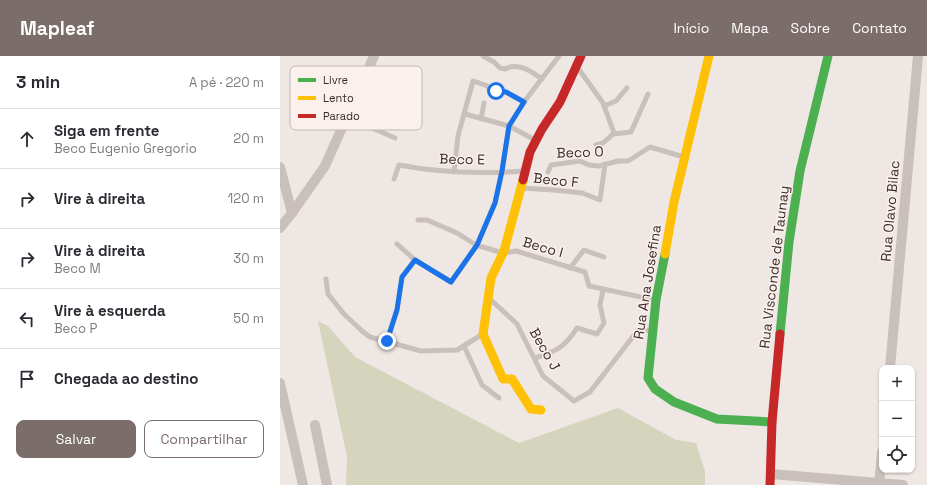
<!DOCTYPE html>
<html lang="pt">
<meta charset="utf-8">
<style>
:root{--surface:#fff;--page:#f2f2f3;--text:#2b2b33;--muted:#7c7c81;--line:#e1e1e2;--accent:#7a6d6a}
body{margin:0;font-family:"Space Grotesk",sans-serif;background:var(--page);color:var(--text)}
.controls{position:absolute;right:12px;bottom:12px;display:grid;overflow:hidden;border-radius:8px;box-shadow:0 1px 3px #0004}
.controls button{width:36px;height:36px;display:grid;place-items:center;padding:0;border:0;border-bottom:1px solid var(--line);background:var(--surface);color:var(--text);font:20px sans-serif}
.stop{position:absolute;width:12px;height:12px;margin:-9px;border:3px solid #1a73e8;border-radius:50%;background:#fff}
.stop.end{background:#1a73e8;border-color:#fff;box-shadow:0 1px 4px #0008}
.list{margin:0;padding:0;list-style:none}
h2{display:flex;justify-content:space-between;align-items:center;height:52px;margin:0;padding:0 16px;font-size:17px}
h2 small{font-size:13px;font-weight:400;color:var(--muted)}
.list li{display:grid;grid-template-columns:26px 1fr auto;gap:12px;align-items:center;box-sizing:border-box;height:60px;padding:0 16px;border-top:1px solid var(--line)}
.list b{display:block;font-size:15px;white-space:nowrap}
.list p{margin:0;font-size:13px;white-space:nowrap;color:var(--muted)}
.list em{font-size:13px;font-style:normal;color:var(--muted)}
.actions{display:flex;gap:8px;padding:12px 16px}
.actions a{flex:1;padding:9px 0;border:1px solid var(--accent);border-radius:8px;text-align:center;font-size:14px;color:var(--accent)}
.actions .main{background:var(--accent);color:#fff}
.icon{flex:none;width:22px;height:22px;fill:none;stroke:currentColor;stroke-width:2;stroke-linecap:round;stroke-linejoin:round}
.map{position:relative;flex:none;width:647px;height:429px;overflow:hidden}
header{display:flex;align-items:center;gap:24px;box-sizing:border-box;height:56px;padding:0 20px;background:var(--accent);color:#fff}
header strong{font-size:19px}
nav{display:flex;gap:22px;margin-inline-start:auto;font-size:14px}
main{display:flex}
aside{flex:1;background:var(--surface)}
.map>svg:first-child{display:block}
</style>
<header>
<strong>Mapleaf</strong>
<nav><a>Início</a><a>Mapa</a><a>Sobre</a><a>Contato</a></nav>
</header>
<main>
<aside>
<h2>3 min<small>A pé · 220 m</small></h2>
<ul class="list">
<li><svg class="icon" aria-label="ahead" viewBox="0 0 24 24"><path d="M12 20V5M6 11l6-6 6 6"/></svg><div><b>Siga em frente</b><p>Beco Eugenio Gregorio</p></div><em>20 m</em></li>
<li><svg class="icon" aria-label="right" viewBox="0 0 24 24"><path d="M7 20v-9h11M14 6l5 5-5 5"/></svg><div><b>Vire à direita</b></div><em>120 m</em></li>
<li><svg class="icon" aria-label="right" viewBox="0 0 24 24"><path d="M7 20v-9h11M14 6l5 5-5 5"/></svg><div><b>Vire à direita</b><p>Beco M</p></div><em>30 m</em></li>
<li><svg class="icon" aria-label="left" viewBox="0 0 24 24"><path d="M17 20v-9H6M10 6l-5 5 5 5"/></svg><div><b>Vire à esquerda</b><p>Beco P</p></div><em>50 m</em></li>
<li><svg class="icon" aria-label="arrive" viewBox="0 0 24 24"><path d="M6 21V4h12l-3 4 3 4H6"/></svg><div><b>Chegada ao destino</b></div></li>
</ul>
<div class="actions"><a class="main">Salvar</a><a>Compartilhar</a></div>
</aside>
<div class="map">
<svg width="647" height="429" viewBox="0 0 647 429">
<rect width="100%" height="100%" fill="#efe7e4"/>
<path fill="#d5d4bd" d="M38,265L48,270L75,301L239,387L338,352L396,384L416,387L425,415V429H66L67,401Z"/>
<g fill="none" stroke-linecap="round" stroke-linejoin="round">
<g stroke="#c9c0bc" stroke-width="5">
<path d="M203,0L214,6L220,12L225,13C238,6 251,15 262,23"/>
<path d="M298,12L323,47L334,77L323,87L316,89"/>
<path d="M324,50L336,45L347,32"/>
<path d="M185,58L229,70L255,84"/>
<path d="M67,61L115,82"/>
<path d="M201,63L204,47"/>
<path d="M333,78L351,76L368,38"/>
<path d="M174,116L178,80L193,25L205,29L216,35L226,36L244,46"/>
<path d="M268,116L271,109L300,105L309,109L319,110L338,105H348L370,91L404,101"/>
<path d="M114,123L119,109C161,117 203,118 245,115"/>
<path d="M241,132L274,134L302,137L320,144L325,108"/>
<path d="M138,164H147L177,177L196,189L223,197L236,195L305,216L309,230L375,244"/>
<path d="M117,188L135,204L171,226L197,189L215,147L222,115L229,70L244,46L279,0"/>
<path d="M290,212L304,194L324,201"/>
<path d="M46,223L48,238L64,258L82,275L90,281L141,295L177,294L203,278"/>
<path d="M210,243L237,268L263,320L294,345L310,336L358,274L372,275"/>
<path d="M107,285L117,253L122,221L135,204"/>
<path d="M184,290L202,329L219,342"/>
<path d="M255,302C277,295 285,291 297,272L317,278L324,267L320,249L323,234"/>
</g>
<g stroke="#c9c0bc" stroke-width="10">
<path d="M0,111L12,157"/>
<path d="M0,172L12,157L45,110L94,0"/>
<path d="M610,312L638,0"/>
<path d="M0,327L23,429"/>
<path d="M35,369L47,429"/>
<path d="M491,418L623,429"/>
<path d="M599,429L602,396"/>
</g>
<g stroke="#4caf50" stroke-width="9">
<path d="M385,198L376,244L368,322L375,333L394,346L437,363L492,366"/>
<path d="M500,278L509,186L520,115L548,0"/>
</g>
<g stroke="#ffc107" stroke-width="9">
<path d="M243,124L224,195L211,222L203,278L223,323H232L251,353L261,354"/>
<path d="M385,198L394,146L429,0"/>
</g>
<g stroke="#c62828" stroke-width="9">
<path d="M243,124L250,96L262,73L280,46L301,0"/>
<path d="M490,429L492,366L500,278"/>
</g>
</g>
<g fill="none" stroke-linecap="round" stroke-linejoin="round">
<path stroke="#1a73e8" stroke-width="5" d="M107,285L117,254L122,221L135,204L171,226L197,189L215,147L222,115L229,70L244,46L226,36L216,35"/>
</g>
<g text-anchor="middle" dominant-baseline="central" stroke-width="3" stroke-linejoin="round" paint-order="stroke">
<g font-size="14" fill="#3b2c29" stroke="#fbf1ec">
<text transform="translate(300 96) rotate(-2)">Beco O</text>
<text transform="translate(182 103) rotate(1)">Beco E</text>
<text transform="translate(276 124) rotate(6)">Beco F</text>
<text transform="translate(610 155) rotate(-85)">Rua Olavo Bilac</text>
<text transform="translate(263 191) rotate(16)">Beco I</text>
<text transform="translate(494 211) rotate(-83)">Rua Visconde de Taunay</text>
<text transform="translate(367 226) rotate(-81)">Rua Ana Josefina</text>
<text transform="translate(265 293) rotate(60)">Beco J</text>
</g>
</g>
<rect x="10" y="10" width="132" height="64" rx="6" fill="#fbf1ec" stroke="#c1b6b2" stroke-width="1"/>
<rect x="18" y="22" width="18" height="4" fill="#4caf50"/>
<rect x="18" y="40" width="18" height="4" fill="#ffc107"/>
<rect x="18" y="58" width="18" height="4" fill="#c62828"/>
<g font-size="11" fill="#3b2c29">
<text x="43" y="28">Livre</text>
<text x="43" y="46">Lento</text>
<text x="43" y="64">Parado</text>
</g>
</svg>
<div class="controls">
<button>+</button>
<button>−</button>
<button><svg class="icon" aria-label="locate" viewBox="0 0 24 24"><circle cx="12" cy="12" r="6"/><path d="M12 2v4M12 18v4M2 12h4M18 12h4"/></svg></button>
</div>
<div class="stop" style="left:216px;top:35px"></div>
<div class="stop end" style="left:107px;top:285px"></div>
</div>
</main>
